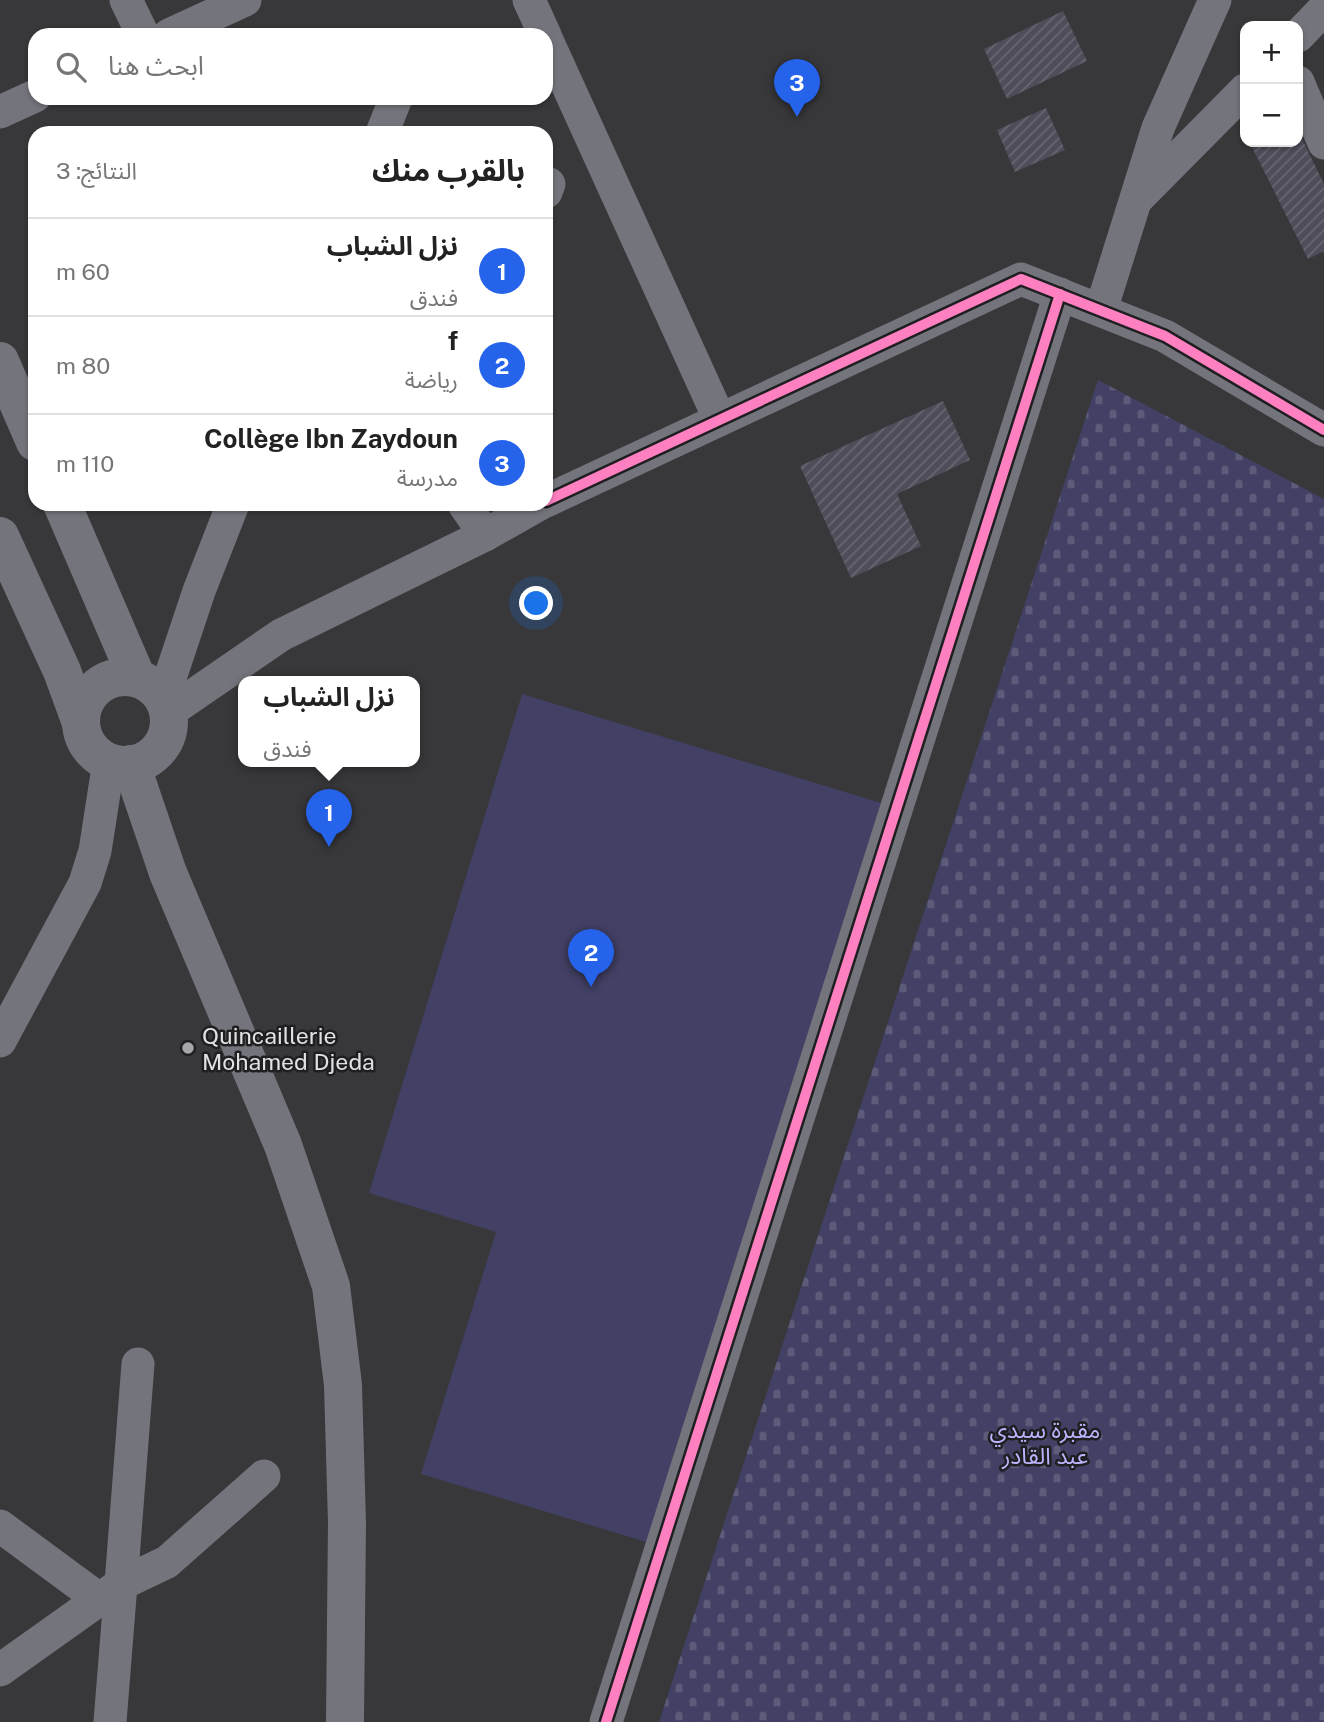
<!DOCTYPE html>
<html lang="ar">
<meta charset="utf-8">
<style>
:root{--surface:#fff;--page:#f2f2f2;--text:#222;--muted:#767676;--line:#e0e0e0;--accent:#2563eb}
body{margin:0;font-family:"Public Sans","Noto Sans Arabic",sans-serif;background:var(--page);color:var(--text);direction:rtl}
.controls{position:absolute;right:21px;top:21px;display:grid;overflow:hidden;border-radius:14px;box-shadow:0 2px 5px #0004}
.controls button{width:63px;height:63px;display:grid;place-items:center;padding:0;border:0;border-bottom:2px solid var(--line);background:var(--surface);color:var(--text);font:35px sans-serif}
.you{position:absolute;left:537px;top:604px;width:24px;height:24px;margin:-18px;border:5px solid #fff;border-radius:50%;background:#1a73e8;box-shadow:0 0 0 10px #1a73e833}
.badge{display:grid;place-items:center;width:46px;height:46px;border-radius:50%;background:var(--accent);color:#fff;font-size:23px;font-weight:700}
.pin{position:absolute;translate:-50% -58px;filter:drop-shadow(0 2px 4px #0008)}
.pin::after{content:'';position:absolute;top:37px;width:24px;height:21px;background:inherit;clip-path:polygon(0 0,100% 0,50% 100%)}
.popup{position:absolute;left:238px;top:676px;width:182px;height:91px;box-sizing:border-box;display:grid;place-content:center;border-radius:14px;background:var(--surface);filter:drop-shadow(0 2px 5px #0005);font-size:23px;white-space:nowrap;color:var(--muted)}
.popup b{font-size:26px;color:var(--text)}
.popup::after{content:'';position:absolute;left:50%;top:100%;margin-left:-14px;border:14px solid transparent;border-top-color:var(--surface)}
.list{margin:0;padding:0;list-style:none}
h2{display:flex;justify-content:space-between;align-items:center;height:91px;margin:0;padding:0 28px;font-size:30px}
h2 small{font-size:23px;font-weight:400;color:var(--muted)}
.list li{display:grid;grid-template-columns:46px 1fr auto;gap:21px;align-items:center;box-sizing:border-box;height:98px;padding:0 28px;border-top:2px solid var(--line)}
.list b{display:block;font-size:26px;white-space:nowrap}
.list p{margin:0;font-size:23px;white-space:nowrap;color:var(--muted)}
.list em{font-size:23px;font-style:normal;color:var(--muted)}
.icon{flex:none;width:38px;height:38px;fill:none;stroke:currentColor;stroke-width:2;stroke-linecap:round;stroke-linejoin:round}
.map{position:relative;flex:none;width:1324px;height:1722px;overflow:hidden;direction:ltr}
.search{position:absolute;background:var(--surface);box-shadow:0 2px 5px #0004;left:28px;top:28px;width:525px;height:77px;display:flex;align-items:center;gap:18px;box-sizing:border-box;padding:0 24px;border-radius:21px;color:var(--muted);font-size:26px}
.panel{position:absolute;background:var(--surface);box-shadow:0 2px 5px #0004;left:28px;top:126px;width:525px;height:385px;border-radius:21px;direction:rtl}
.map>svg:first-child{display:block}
</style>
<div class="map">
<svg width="1324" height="1722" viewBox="0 0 1324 1722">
<defs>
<pattern id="cemetery-stones" width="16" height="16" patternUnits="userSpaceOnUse" patternTransform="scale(1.75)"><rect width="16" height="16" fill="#424064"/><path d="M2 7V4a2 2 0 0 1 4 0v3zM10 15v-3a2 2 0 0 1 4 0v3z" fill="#5d5b7a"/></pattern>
<pattern id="building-hatch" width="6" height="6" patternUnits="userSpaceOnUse" patternTransform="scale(1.75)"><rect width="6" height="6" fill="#4e4d59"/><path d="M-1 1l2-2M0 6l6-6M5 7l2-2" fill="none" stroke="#676671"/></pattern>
</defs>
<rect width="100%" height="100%" fill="#38383b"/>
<path fill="#424064" d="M522,694L881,803L653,1544L421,1474L496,1232L369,1193Z"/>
<path fill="url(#cemetery-stones)" d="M1098,380L1324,499V1722H659Z"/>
<g fill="url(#building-hatch)">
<path d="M1063,11L1087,61L1007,99L984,49Z"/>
<path d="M1046,108L1065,150L1015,172L997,130Z"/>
<path d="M1298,131L1324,184V251L1308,259L1252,147L1263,142H1298Z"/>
<path d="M943,401L970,460L897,494L921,546L851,578L800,466Z"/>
</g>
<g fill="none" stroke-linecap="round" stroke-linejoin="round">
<g stroke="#74747c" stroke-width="33">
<path d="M126,0L143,35"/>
<path d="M529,0L545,35"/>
<path d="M169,35L245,0"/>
<path d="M1298,36L1324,9"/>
<path d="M546,38L719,418"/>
<path d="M1298,82L1324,143"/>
<path d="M0,112L35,96"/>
<path d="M382,133L396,98"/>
<path d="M546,192L549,184"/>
<path d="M1138,198L1245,90"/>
<path d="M1101,310L1158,128L1215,0"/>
<path d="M546,501L1021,279L1165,336L1324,430"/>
<path d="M464,504L485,535"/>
<path d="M163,699L199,591L233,504"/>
<path d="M169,712L281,635L485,535L540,504"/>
<path d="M0,1041L85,883L95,851L109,761"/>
<path d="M0,1526L99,1599"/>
<path d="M0,1670L121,1584L138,1364"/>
<path d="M110,1722L121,1584L167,1562L264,1476"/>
<path d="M606,1722L1060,294"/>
</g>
<g stroke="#74747c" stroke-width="38">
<path d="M0,361L35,442"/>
<path d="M62,504L137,678"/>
<path d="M0,536L62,671L81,723"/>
<circle cx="125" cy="721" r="44"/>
<path d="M131,764L168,873L283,1145L331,1286L343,1385L347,1523L345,1722"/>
</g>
<g stroke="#1f1f21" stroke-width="15">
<g id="cycleway">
<path d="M546,501L1021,279L1165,336L1324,430"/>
<path d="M606,1722L1060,294"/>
</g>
</g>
<use href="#cycleway" stroke="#ff80c0" stroke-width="10"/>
</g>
<circle fill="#a6a6a9" stroke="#1f1f21" stroke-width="2.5" cx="188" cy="1048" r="7"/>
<g text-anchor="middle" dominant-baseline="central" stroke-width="5" stroke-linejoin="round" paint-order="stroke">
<g font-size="23" fill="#e1e1e4" stroke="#1f1f21" text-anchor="start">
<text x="202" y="1035">Quincaillerie<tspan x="202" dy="26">Mohamed Djeda</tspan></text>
</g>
<g font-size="23" fill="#b9b5fe" stroke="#1f1f21">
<text x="1045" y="1429">مقبرة سيدي<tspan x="1045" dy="26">عبد القادر</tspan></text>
</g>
</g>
</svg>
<div class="controls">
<button>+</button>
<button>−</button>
</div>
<div class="you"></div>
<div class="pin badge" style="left:329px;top:847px">1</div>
<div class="popup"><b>نزل الشباب</b>فندق</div>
<div class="pin badge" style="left:591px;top:987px">2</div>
<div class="pin badge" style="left:797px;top:117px">3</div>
<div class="search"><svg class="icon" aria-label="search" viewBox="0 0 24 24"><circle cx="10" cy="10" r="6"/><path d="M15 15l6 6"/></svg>ابحث هنا</div>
<section class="panel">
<h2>بالقرب منك<small>النتائج: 3</small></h2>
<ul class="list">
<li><span class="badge">1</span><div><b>نزل الشباب</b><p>فندق</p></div><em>60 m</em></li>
<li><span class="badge">2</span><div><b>f</b><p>رياضة</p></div><em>80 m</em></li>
<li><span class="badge">3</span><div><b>Collège Ibn Zaydoun</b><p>مدرسة</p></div><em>110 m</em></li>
</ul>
</section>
</div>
